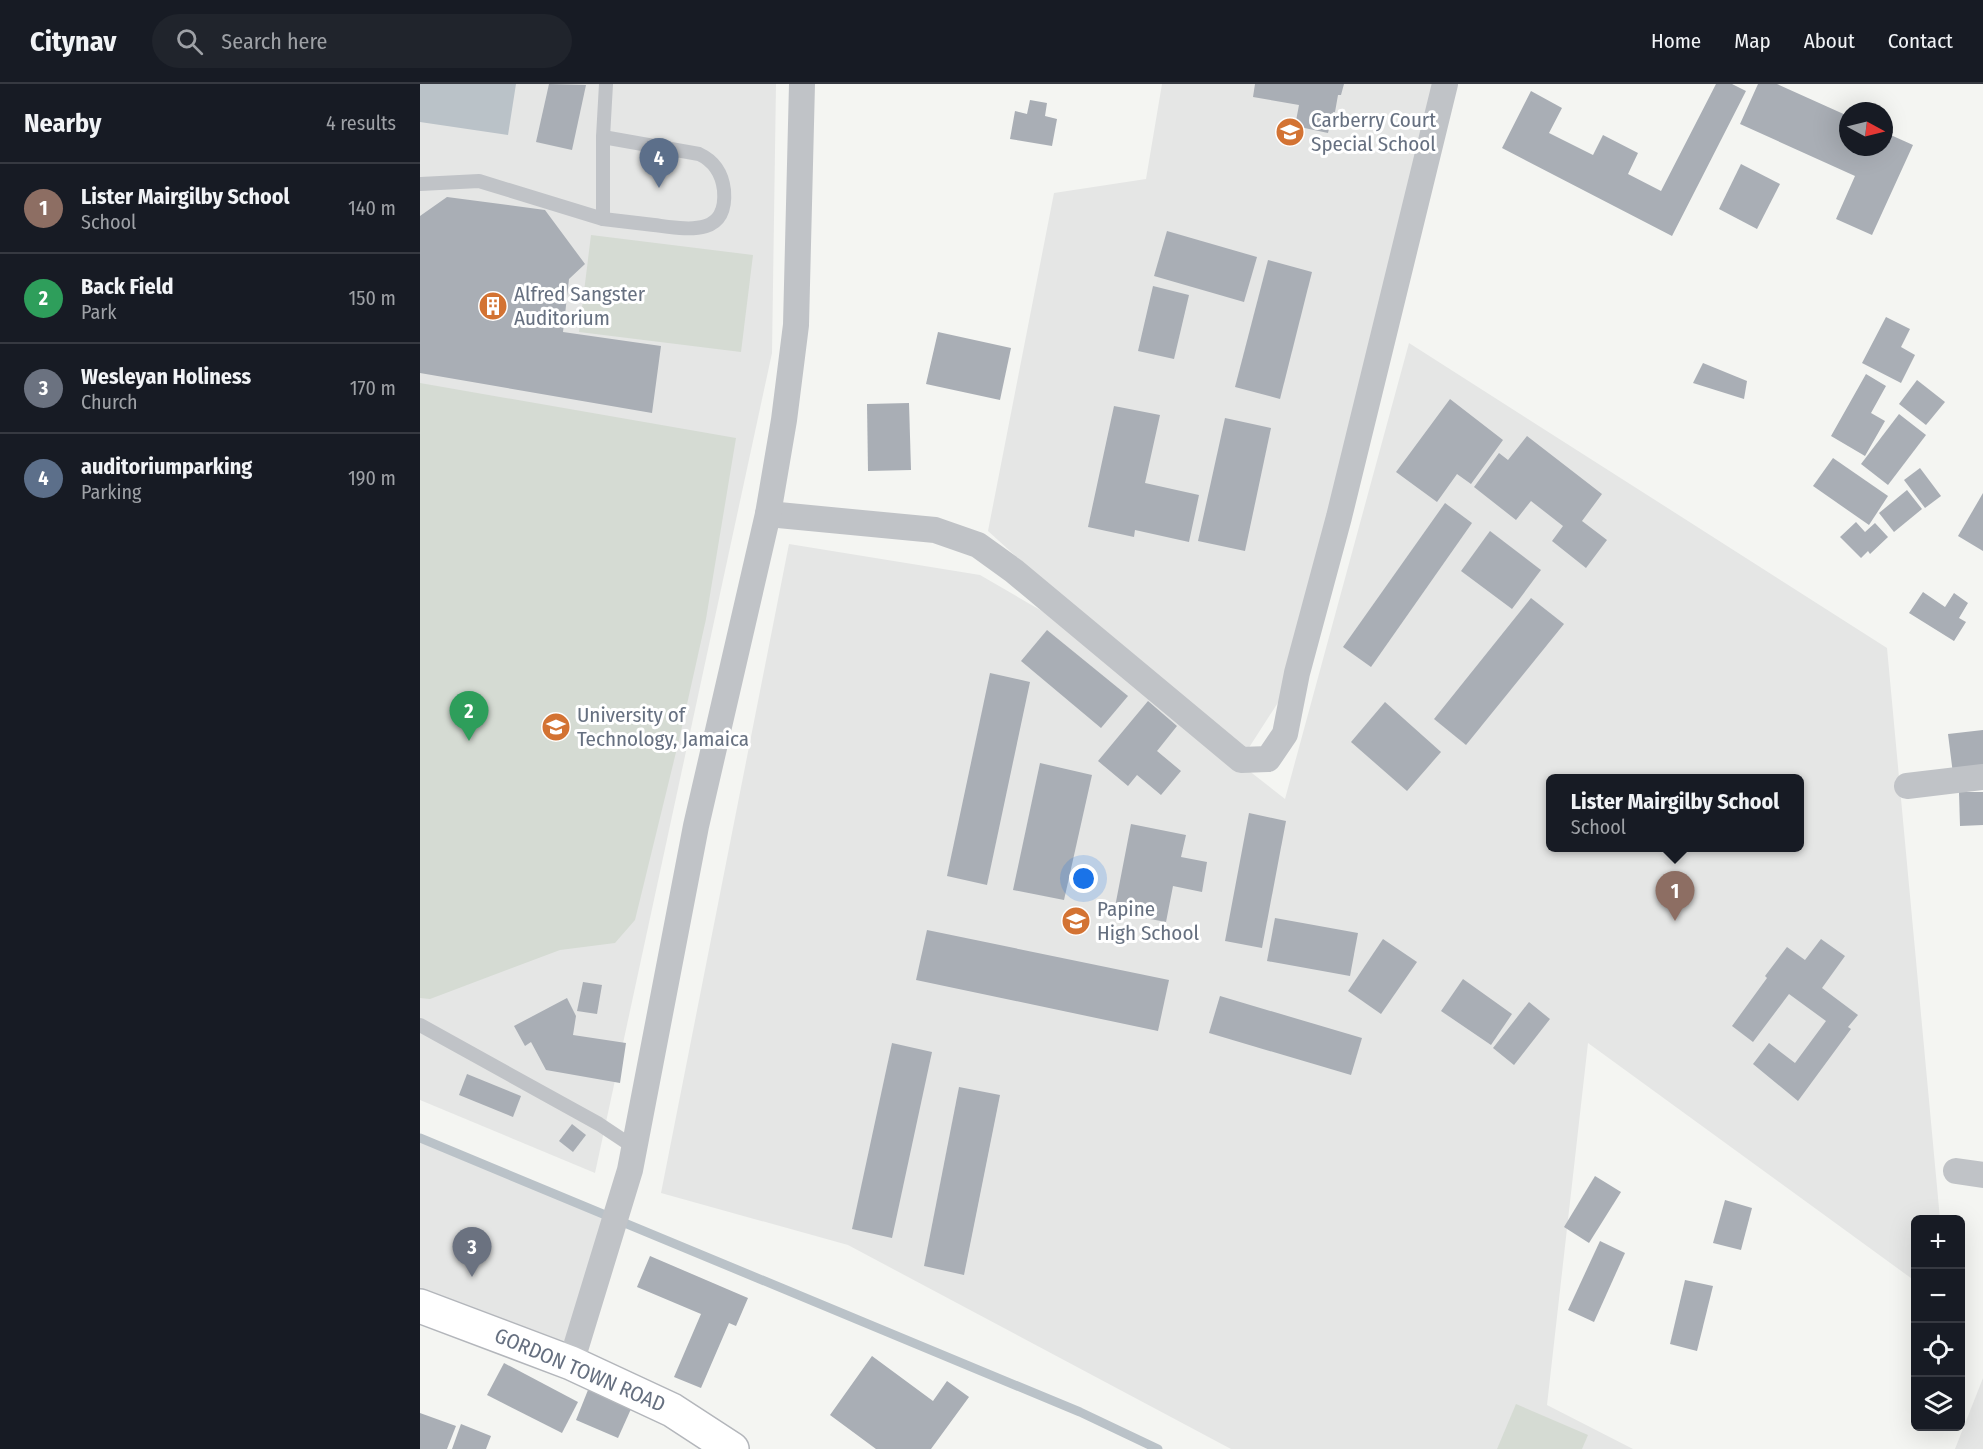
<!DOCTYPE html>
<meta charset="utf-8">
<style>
:root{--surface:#171b24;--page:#20242c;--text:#f1f3f6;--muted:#9ea1a6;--line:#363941;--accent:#8c9099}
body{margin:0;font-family:"Fira Sans Condensed",sans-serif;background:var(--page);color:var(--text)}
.controls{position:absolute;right:18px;bottom:18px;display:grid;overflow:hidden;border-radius:9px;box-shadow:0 6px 24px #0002}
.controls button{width:54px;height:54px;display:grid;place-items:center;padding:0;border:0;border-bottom:2px solid var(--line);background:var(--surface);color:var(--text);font:30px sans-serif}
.compass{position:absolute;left:1419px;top:18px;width:54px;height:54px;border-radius:50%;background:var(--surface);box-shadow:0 6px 24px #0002;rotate:97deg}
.you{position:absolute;left:664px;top:795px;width:21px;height:21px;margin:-15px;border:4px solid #fff;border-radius:50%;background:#1a73e8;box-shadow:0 0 0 9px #1a73e833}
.badge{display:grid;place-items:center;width:39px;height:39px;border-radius:50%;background:var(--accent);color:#fff;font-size:20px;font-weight:700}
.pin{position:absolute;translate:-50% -50px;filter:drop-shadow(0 2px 3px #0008)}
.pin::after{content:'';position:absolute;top:32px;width:21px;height:18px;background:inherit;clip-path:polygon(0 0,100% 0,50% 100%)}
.popup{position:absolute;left:1126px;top:690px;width:258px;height:78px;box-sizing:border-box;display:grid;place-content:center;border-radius:9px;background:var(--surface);filter:drop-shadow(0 2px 4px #0005);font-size:20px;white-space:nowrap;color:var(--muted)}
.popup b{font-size:22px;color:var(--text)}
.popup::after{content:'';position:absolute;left:50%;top:100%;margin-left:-12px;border:12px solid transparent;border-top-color:var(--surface)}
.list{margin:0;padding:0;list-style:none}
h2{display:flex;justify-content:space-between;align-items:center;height:78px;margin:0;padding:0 24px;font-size:26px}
h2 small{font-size:20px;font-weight:400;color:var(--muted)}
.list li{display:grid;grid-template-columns:39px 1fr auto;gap:18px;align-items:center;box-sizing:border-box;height:90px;padding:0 24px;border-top:2px solid var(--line)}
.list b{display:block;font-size:22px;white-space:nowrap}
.list p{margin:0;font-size:20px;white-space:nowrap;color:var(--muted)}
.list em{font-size:20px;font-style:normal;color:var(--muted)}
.icon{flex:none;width:33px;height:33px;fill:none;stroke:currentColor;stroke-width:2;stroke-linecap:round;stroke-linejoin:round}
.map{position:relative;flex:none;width:1563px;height:1365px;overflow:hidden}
header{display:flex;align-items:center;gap:36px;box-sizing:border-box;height:84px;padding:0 30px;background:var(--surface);border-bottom:2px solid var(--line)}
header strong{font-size:28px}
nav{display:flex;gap:33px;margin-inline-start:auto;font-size:21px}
.search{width:420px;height:54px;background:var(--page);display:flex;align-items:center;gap:15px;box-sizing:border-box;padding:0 21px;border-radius:33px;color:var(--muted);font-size:22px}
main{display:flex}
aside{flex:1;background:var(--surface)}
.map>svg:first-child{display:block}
</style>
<header>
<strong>Citynav</strong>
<div class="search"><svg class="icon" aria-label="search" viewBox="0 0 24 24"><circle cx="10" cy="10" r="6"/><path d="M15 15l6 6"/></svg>Search here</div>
<nav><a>Home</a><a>Map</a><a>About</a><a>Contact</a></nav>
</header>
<main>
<aside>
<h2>Nearby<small>4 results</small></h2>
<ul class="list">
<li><span class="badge" style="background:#8d6e63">1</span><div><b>Lister Mairgilby School</b><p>School</p></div><em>140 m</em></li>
<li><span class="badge" style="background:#2e9e5b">2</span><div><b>Back Field</b><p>Park</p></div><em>150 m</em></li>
<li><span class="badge" style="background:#6b7280">3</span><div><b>Wesleyan Holiness</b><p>Church</p></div><em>170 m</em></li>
<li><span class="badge" style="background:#5c6f8a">4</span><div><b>auditoriumparking</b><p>Parking</p></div><em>190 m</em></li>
</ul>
</aside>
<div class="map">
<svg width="1563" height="1365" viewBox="0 0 1563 1365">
<rect width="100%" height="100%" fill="#f4f5f2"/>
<g fill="#e5e6e5" fill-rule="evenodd">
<path d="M0,0H356L352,269L175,1089L0,1016Z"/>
<path d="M742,0H1016L877,589L821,676L568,447L634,109L726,95Z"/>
<path d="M989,259L1467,564L1520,1135L1496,1136L1495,1197L1168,959L1127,1321L1213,1365H811L428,1161L241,1109L369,460L560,491L634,534L865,715ZM1130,694H1380V764H1130Z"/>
<path d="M0,1053L196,1133L147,1265L0,1221Z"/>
<path d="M1563,1294V1365H1535Z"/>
</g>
<g fill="#d5dbd3">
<path d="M171,151L333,171L321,268L159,248Z"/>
<path d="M0,299L316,354L286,535L259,656L215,836L195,859L140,866L10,915L0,914Z"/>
<path d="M1096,1320L1168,1351L1162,1365H1077Z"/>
</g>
<path fill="#bac2c8" d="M0,0H96L88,51L0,38Z"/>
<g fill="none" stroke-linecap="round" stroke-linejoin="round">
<path stroke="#bac2c8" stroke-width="9" d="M0,1054L660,1328L738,1365"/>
</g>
<g fill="#a9aeb5">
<path d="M129,0L166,1L152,66L116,58Z"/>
<path d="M835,0H924L921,11H918L915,28H913L908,49L875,42L879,21L833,13Z"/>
<path d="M1296,0H1312L1326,7L1252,152L1082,64L1111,7L1142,24L1129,49L1173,71L1183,51L1218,69L1208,90L1241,107Z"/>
<path d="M1338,0H1357L1428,32V63H1464V48L1493,61L1452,151L1416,135L1435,92L1320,40Z"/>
<path d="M610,16L627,19L625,32L637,35L632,62L590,55L595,27L607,30Z"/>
<path d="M1321,80L1360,100L1337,145L1299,125Z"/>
<path d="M27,113L125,126L165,180L149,195L143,248L241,262L232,329L0,289V132Z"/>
<path d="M747,147L837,173L824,218L734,192Z"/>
<path d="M848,176L892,188L860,315L815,303Z"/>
<path d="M733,202L769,211L754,275L718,267Z"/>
<path d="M1466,233L1490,245L1481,263L1495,271L1481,299L1442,279Z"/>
<path d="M518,248L591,264L580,316L506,300Z"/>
<path d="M1283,279L1327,297L1324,315L1273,299Z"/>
<path d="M1446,290L1466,302L1451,329L1465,337L1445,372L1411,352Z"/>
<path d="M1497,296L1525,318L1506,341L1479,320Z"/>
<path d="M1030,315L1083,356L1051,400L1037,390L1017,418L976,388Z"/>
<path d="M489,319L491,386L448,387L447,320Z"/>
<path d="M694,322L740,331L725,399L779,411L769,458L715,446L714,453L668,443Z"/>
<path d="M1479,330L1506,351L1468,401L1441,380Z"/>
<path d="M805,334L851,344L825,467L778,457Z"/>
<path d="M1107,352L1182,410L1162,437L1187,456L1166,484L1132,457L1143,442L1111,417L1096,436L1054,403L1079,369L1088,376Z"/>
<path d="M1413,374L1468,412L1449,441L1393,402Z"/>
<path d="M1500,384L1521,412L1505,424L1484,396Z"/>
<path d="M1487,406L1502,425L1474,448L1459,429Z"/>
<path d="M1563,409V467L1538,452Z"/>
<path d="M1025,419L1052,439L951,583L923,563Z"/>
<path d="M1436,438L1445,448L1455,439L1468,453L1450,470L1448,467L1441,474L1420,453Z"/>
<path d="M1070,447L1121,486L1092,525L1041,487Z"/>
<path d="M1503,508L1525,523L1534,509L1548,519L1539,534L1546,538L1534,557L1489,529Z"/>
<path d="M1111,514L1144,540L1046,661L1014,635Z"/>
<path d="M627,546L708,612L681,644L601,577Z"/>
<path d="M570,589L610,598L567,801L527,792Z"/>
<path d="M728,617L757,642L737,667L761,687L741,711L717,691L708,702L678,677Z"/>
<path d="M965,618L1021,668L987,707L931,658Z"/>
<path d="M1563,646V686L1533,690L1528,650Z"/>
<path d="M620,679L672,691L644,816L593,806Z"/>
<path d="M1539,708H1563V741L1540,742Z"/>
<path d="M829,729L866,737L842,864L805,857Z"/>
<path d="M711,740L766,751L761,773L787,778L782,808L753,802L746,838L694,828Z"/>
<path d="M855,834L938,849L930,892L847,877Z"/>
<path d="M507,846L749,896L738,947L496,896Z"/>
<path d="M963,855L997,878L961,930L928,907Z"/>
<path d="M1401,855L1425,872L1402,904L1438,931L1428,943L1431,945L1378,1017L1333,980L1349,959L1375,979L1406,937L1369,910L1333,958L1312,942L1347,894L1345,892L1367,863L1385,876Z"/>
<path d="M1043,895L1092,930L1071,961L1021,927Z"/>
<path d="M163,898L182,901L177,930L157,927Z"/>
<path d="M800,912L942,954L931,991L789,949Z"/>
<path d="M147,914L156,932L153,951L206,959L200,999L126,986L111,958L105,962L94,942Z"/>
<path d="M1109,918L1130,935L1094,981L1073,964Z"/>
<path d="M472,959L512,968L472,1154L432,1145Z"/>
<path d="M47,990L101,1012L93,1033L39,1011Z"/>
<path d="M539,1003L580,1011L544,1191L504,1182Z"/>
<path d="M152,1040L166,1051L153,1068L139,1057Z"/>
<path d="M1175,1092L1201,1108L1169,1159L1144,1143Z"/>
<path d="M1305,1116L1332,1124L1321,1166L1293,1159Z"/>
<path d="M1180,1157L1205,1169L1174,1238L1148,1226Z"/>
<path d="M230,1172L328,1214L316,1242L309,1239L281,1304L254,1293L281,1230L217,1203Z"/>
<path d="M1265,1196L1293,1202L1277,1267L1250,1260Z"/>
<path d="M452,1272L513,1317L527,1297L549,1313L511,1365H456L410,1331Z"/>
<path d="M84,1279L158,1318L142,1349L67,1311Z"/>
<path d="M168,1306L211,1325L198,1354L156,1336Z"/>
<path d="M0,1329L36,1342L27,1365H0Z"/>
<path d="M41,1340L71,1352L66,1365H32Z"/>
</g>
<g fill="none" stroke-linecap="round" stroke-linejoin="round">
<g stroke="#b3b6bb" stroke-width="36">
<path id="secondary" d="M0,1222L151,1279L252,1326L312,1365"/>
</g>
<g stroke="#c0c3c7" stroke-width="14">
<path d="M183,53L279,70C294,77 302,89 304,106C308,154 266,145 234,141C217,139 200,137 183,135"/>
<path d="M0,100L59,97L183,135V53L186,0"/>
<path d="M0,941L179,1040L215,1064"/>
</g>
<g stroke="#c0c3c7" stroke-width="26">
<path d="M348,430L515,446L558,461L594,487L821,676L848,675L865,650L877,589L919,433L1025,0"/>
<path d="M1487,702L1563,693"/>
<path d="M1536,1087L1563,1091"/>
<path d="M151,1279L210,1086L276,742L348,430L364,336L376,241L382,0"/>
</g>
<use href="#secondary" stroke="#fff" stroke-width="33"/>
</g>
<defs>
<g id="school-disc" transform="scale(1.5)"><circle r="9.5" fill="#d37333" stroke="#fff"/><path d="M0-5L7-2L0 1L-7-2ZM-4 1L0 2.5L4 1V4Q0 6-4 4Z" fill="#fff"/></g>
<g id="building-disc" transform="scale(1.5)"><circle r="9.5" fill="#d37333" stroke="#fff"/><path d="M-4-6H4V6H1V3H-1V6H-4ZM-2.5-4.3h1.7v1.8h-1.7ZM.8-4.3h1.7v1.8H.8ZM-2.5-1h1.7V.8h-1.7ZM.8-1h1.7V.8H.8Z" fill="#fff"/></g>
<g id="university-disc" transform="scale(1.5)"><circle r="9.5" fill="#d37333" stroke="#fff"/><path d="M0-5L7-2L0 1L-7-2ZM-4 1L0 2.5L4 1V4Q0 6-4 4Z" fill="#fff"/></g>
</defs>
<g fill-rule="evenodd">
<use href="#school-disc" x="870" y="48"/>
<use href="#building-disc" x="73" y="222"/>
<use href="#university-disc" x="136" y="643"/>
<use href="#school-disc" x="656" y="837"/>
</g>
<g text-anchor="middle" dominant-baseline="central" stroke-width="6" stroke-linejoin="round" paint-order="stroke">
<g font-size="21" fill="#667080" stroke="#fff" text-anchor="start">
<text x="891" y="36">Carberry Court<tspan x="891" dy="24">Special School</tspan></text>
<text x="94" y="210">Alfred Sangster<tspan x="94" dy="24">Auditorium</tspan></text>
<text x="157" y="631">University of<tspan x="157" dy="24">Technology, Jamaica</tspan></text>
<text x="677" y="825">Papine<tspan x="677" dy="24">High School</tspan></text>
</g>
<g font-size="21" fill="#667080" stroke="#fff">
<text transform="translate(160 1286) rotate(23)">GORDON TOWN ROAD</text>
</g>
</g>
</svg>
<div class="controls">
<button>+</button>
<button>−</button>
<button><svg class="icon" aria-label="locate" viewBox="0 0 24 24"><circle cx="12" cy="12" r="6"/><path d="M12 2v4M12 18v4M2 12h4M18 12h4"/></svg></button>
<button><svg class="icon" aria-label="layers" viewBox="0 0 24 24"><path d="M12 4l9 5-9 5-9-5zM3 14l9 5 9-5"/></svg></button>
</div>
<svg class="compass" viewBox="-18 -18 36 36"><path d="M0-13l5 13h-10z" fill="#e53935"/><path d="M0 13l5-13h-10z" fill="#9ea1a6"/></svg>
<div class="you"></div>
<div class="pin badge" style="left:1255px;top:837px;background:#8d6e63">1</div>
<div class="popup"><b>Lister Mairgilby School</b>School</div>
<div class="pin badge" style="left:49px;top:657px;background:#2e9e5b">2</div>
<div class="pin badge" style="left:52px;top:1193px;background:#6b7280">3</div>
<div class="pin badge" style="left:239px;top:104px;background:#5c6f8a">4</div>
</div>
</main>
